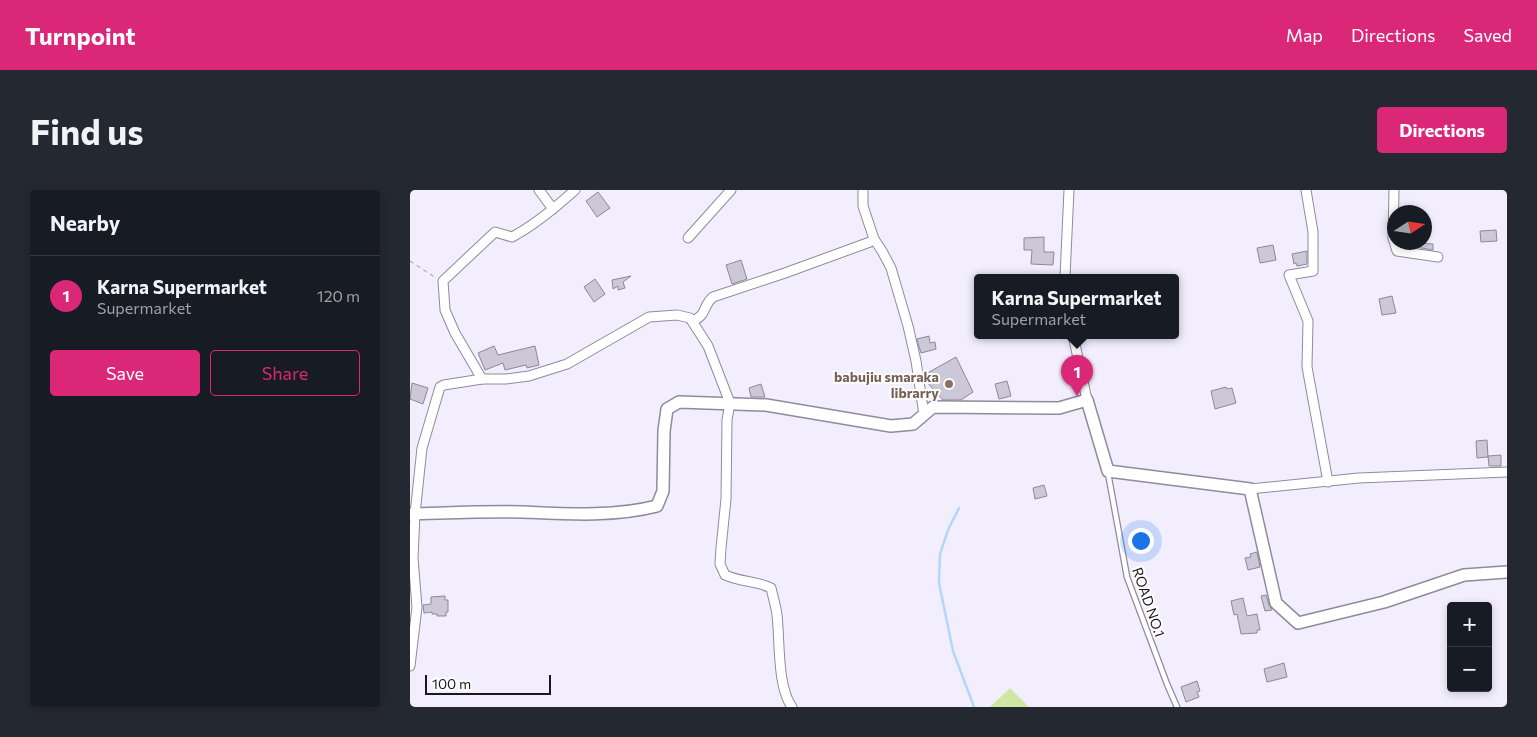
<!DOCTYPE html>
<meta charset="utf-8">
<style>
:root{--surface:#171b24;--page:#242831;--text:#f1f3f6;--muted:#9ea1a6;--line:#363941;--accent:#db2777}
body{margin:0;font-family:Commissioner,sans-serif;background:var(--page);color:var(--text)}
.controls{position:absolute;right:15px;bottom:15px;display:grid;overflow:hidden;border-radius:5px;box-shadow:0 2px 8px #0003}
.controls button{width:45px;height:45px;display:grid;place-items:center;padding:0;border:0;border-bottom:1px solid var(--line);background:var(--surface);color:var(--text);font:25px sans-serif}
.compass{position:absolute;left:977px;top:15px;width:45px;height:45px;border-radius:50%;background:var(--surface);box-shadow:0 2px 8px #0003;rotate:78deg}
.scale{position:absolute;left:15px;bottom:12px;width:126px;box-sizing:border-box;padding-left:5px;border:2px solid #1a181e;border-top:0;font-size:14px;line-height:18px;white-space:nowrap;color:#1a181e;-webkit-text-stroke:4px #fefefe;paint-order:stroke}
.you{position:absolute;left:730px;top:350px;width:18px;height:18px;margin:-12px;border:4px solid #fff;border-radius:50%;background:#1a73e8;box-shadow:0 0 0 8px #1a73e833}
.badge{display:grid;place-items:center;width:32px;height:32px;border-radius:50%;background:var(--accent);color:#fff;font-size:16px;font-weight:700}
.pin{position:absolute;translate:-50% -41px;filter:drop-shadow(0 1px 2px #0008)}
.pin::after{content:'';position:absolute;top:26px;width:18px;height:15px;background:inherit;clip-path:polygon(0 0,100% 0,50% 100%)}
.popup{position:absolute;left:564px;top:84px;width:205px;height:65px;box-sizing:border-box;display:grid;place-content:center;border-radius:5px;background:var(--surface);filter:drop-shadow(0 1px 4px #0005);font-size:16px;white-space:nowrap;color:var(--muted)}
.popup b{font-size:19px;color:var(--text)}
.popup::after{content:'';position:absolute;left:50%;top:100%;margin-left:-10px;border:10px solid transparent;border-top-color:var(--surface)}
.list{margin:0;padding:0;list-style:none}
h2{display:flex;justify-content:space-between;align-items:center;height:65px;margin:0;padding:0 20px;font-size:21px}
h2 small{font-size:16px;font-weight:400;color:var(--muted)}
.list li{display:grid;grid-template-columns:32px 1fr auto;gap:15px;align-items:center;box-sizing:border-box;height:80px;padding:0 20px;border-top:1px solid var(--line)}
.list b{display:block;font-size:19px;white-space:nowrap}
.list p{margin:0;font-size:16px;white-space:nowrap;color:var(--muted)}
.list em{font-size:16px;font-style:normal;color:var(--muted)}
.actions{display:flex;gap:10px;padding:15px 20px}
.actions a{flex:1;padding:11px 0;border:1px solid var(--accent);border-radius:5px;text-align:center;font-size:18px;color:var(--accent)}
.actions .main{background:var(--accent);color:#fff}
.map{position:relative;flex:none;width:1097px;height:517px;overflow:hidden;border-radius:5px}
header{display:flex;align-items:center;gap:30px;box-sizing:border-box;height:70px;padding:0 25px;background:var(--accent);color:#fff}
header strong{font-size:24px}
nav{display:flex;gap:28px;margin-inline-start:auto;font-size:18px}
.intro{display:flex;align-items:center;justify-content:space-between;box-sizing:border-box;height:120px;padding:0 30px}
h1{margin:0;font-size:35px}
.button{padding:12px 22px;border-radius:5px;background:var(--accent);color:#fff;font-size:18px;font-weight:700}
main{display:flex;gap:30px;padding:0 30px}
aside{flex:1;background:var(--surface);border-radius:5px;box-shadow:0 2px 8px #0003}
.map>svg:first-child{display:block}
</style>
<header>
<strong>Turnpoint</strong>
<nav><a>Map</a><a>Directions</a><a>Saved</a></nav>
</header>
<div class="intro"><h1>Find us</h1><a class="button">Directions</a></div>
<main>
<aside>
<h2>Nearby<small></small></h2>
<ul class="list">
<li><span class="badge">1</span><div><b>Karna Supermarket</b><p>Supermarket</p></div><em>120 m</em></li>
</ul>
<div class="actions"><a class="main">Save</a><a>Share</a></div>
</aside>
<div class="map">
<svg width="1097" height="517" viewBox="0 0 1097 517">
<rect width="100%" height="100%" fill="#f2eefe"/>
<path fill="#cfe7a4" d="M600,498L619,517H580Z"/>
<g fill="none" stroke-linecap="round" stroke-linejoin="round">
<path stroke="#b3d7fc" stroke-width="2.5" d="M549,318L538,340L530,364L529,393L543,461L564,517"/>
</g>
<g fill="#ccc8d7" stroke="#8c8896">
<path d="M188,2L200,18L187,27L176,11Z"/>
<path d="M1086,40L1087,51L1071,52L1070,41Z"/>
<path d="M634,47V62H644L643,75L621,74L622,60H614V48Z"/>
<path d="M1006,53L1023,54V60L1006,57Z"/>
<path d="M863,55L866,70L850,73L847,58Z"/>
<path d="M897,61V74L887,76L886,73L884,74L882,64Z"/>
<path d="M331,70L337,89L322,94L316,75Z"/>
<path d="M221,86L213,92L215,98L208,100V96L203,99L202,90Z"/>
<path d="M185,89L195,104L184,112L174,97Z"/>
<path d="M982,106L986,123L972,125L969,109Z"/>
<path d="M519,146L520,153L525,152L526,159L511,163L507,149Z"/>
<path d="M84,156L88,165L125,156L129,175L117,178L116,175L95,180L93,173L75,180L68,163Z"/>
<path d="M546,167L563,202L551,210H533L515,190L514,185Z"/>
<path d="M597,191L601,206L589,209L585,194Z"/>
<path d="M2,193L18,198L13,214L0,209Z"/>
<path d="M351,194L355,207H341L339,198Z"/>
<path d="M816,197L817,199L822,198L826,213L805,219L801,201Z"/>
<path d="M1077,250L1078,267L1067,268L1066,251Z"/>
<path d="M1091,265V276H1079L1078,266Z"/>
<path d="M634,295L637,306L625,309L623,298Z"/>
<path d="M847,362L850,377L838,380L835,368L841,367L840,364Z"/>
<path d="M856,405L859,415L862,420L855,421L851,406Z"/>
<path d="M35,406V410H38V422H36V426H27V424H22V422L14,423L13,415L21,414V407Z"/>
<path d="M833,408L837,426L847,424L850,440H847V443L831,444L827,424L824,425L821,411Z"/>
<path d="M874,473L877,487L857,492L854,479Z"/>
<path d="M787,491L790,501L787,502L789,507L776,512L771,497Z"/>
</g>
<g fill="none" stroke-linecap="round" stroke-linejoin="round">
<g stroke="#8f8b9a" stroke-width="7">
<path id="lane" d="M698,283L717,387L757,494L767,517"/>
</g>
<g stroke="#8f8b9a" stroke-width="11">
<g id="street">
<path d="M129,0L143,19"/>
<path d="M453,0V16L464,49L472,61L481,78L498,136L506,171L514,225"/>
<path d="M896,0L903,42V81L879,85L898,131L897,177L918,292"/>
<path d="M984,0L983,48L987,61L1028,67"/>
<path d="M278,48L321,0"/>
<path d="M655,87L659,0"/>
<path d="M282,131C298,125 292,116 303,107L375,83L460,52L464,49"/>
<path d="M663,145L677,210"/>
<path d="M72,189L45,143L35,120L33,91L85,42L102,47C125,35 145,18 165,0"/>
<path d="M840,299L949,288L1097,282"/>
<path d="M0,476L7,417L3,368L5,324L12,258L30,197L34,195L72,189H96L119,186L157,174L239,127L267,125L280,128L298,156L320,213L317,230L316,309L311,358L310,374L315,385C330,392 347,391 361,398C363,407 366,416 367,425C370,450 367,497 382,517"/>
</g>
</g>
<g stroke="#8f8b9a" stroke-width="14">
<path id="secondary" d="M0,324C38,323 76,321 114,322C158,324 204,327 247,316L253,301L254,241L257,219L269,212L356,215L481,236L503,234L523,217L649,218L677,210L698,281L840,299L866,413L888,433L974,412L1054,385L1097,382"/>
</g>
<path stroke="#96939f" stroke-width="1" stroke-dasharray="4 4" stroke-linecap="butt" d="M0,71L26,88"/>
<use href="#lane" stroke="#fff" stroke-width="4.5"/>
<use href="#street" stroke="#fff" stroke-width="9"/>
<use href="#secondary" stroke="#fff" stroke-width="11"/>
</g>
<circle fill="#8d6e63" stroke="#fefefe" stroke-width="2" cx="539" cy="194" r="5"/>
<g text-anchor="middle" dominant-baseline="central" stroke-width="4" stroke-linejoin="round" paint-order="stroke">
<g font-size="14" font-weight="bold" fill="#785e54" stroke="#fefefe" text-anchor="end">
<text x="529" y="186">babujiu smaraka<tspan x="529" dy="16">librarry</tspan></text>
</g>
<g font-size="14" fill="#1a181e" stroke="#fefefe">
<text transform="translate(739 412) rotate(71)">ROAD NO.1</text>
</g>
</g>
</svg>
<div class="controls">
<button>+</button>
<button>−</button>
</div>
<svg class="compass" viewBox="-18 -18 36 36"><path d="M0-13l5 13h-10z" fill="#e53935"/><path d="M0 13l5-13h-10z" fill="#9ea1a6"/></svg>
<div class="scale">100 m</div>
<div class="you"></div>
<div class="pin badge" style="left:667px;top:206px">1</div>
<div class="popup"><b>Karna Supermarket</b>Supermarket</div>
</div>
</main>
